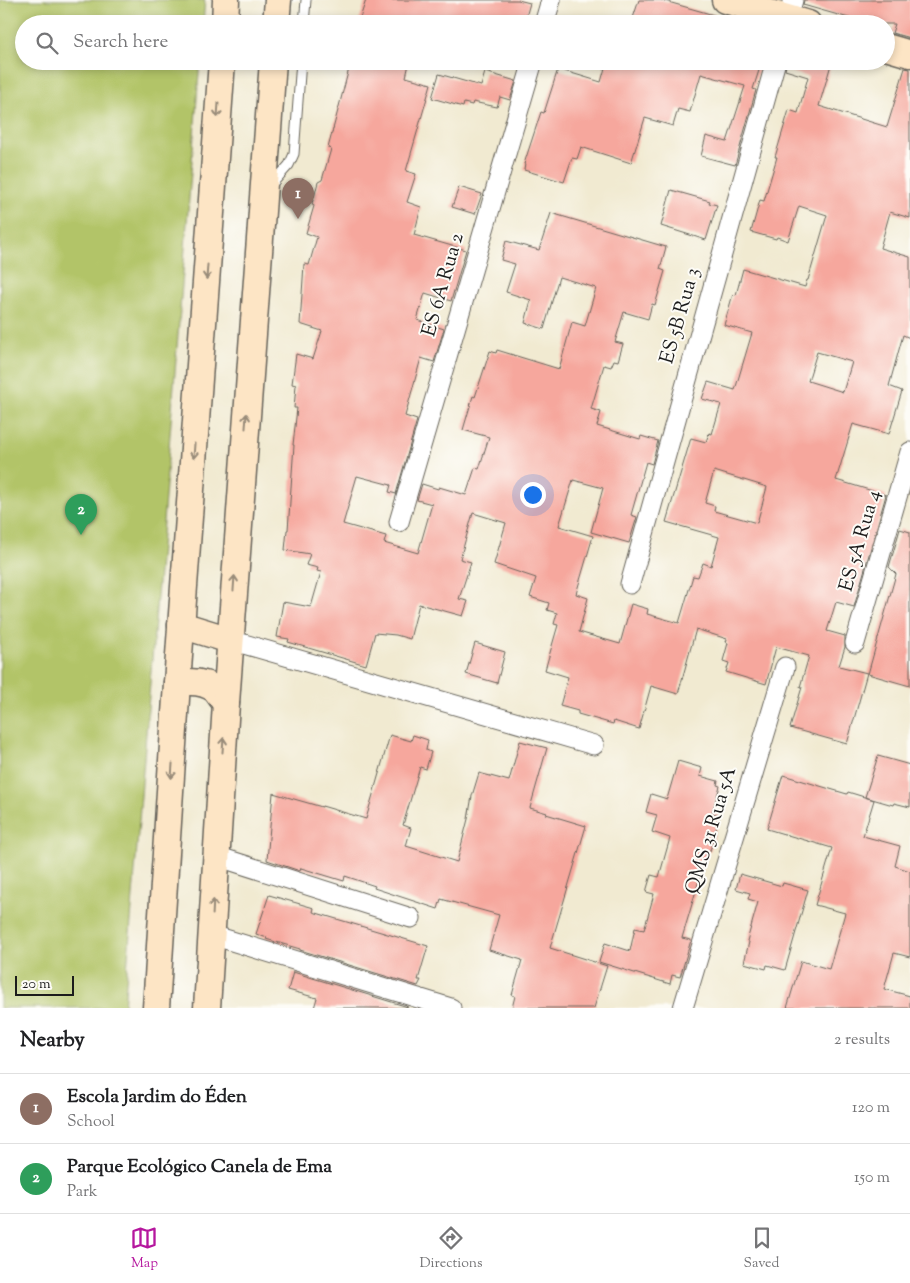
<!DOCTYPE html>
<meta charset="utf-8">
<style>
:root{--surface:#fff;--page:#f6f6f6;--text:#202124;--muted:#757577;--line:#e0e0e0;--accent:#b5179e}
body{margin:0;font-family:"Sorts Mill Goudy",serif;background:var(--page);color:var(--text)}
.scale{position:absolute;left:15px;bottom:12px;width:59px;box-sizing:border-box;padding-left:5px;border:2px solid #1c1c1c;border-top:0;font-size:14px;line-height:18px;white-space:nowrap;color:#1c1c1c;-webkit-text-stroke:4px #fdfcf7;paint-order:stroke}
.you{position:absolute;left:532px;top:494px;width:18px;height:18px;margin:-12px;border:4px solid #fff;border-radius:50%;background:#1a73e8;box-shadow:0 0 0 8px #1a73e833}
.badge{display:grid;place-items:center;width:32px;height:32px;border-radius:50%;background:var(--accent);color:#fff;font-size:16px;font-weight:700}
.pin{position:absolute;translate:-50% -41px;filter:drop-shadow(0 1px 2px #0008)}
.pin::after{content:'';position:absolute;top:26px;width:18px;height:15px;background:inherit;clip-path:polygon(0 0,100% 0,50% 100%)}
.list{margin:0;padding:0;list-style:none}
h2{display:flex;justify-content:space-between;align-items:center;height:65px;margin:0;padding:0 20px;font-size:21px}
h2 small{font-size:16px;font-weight:400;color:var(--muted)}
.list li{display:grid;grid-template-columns:32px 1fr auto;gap:15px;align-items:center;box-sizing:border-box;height:70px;padding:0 20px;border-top:1px solid var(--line)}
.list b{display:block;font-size:19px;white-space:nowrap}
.list p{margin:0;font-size:16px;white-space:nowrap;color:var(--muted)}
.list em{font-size:16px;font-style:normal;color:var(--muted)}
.icon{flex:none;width:28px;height:28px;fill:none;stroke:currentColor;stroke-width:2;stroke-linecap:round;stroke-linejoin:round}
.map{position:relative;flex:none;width:910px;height:1008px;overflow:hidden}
.search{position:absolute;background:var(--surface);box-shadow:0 2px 8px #0003;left:15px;right:15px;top:15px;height:55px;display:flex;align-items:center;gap:12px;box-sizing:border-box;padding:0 18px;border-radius:28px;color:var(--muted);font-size:19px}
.sheet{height:205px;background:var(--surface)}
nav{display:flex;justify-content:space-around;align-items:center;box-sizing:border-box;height:70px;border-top:1px solid var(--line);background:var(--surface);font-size:14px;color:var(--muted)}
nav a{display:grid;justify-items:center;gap:2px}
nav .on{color:var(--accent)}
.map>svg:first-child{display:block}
</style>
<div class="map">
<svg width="910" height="1008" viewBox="0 0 910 1008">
<rect width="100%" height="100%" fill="#fdfcf7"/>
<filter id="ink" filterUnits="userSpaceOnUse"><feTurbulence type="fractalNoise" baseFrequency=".02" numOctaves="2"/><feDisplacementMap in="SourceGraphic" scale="10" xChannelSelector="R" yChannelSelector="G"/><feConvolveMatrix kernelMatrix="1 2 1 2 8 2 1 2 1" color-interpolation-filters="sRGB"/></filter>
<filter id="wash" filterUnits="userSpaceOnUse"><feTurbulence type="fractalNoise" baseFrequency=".0096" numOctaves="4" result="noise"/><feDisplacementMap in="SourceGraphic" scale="20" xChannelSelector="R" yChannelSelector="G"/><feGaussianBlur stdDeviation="1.12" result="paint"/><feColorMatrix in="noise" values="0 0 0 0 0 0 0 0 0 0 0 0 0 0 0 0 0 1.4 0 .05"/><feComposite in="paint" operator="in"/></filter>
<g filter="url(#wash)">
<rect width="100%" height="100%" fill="#f1ead1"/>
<path fill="#b2c468" stroke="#677042" d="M0,0H205L203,24H24V61H200L124,1008H0Z"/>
<g id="blocks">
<g fill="#f6a79d" fill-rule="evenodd">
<path d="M366,0H518L530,3L524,24H358Z"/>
<path d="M639,0H661L728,19V24H638L633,18Z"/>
<path d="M804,0H910V38L892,33L895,24H870L803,5Z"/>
<path d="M351,61H399L409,64L406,77L431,84L406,171L416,174L407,202L421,207L414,235L466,250L451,301L425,293L417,320L444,329L434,362L421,358L405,416L417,420L396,494L389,492L391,485L357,476L343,524L386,536L384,543L418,553L432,504L417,500L422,484L438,489L439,487L466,495L475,468L479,469L489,437L463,430L473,396L475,397L490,351L496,353L497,350L559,369L572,322L585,326L596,288L559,277L544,329L525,323L531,300L506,292L515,264L501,260L506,241L539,250L551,213L666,247L660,269L665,271L655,305L652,304L648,319L624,312L615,342L623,344L618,361L614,360L611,367L604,365L591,409L601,412L597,426L640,439L641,436L658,441L652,464L646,462L631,515L637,517L629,543L591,532L603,488L573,480L559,526L593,536L576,594L588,598L579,632L620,644L631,604L648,609L647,614L679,623L693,576L698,577L703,563L711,566L719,537L666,522L691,438L706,442L709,433L712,434L721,404L702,399L708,382L735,390L752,333L724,325L733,294L736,295L743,269L805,287L807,280H808L827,215L799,206L788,241L777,237L776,239L751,232L760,200L764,201L777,157H775L789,110L798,113L808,77L785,70L787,61H832L819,106L887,127L905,68L910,69V218L890,212L880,248L910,257V338L903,335L889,386L902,391L889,434L853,424L836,480L886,495L854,607L836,602L827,631L845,636V647L839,666L867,673L847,744L790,728L802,687H800L809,656L776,647L766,684L726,672L729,663L723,661L728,643L726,642L727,639L696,629L678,694L651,686L639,729L614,721L613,724L578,714V711L560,706L568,677L545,670L558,625L554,624L557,613L547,610L549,603L530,597L536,578L494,564L506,523L473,513L460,559L471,562L459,599L468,601L463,616L419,604L410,639L396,635L375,633L366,665L288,642L289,639L277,637L283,602L311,607L321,572L317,571L318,568L306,565L310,554L285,550L287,530H288L294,445H293L297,408H294L296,385L292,384L296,354L313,359L322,331L300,324L304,264L309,265L317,237L306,233L314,206L312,203L315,194L318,182L322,180L331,149L328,148ZM817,352L852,362L843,392L808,381ZM714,471L767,487L757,523L714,511L715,506L705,503Z"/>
<path d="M607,61H762L753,89L756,90L735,165L701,156L706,136L727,142L745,86L701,74L690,112L678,109L673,126L645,118L631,163L581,147L577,159L572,158L564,182L524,170L525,164H524L541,112L544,113L558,69L601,82Z"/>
<path d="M485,72L516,81L510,100L500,97L497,107L473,102L472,105L464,103L463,107L432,98L439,74L481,86Z"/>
<path d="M459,187L482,194L475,214L452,207Z"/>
<path d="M671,190L710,201L709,203L717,205L706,240L661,226Z"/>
<path d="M900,529L910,532V686L868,674L896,574L889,567Z"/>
<path d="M475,643L505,652L497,683L466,674Z"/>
<path d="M390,735L411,741L413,735L428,740L426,750L431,752L426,769L420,767L403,825L411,828L406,846L457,862L468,819L472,796L479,773L509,781L520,741L547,748L530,808L547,813L546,814L586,826L550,948L607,966L594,1008H512L515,996L512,995L522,960L489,950L499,915L441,899L438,909L374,888L375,886L345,876L344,881L301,868L300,871L267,860L273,793L322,807V806L366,819Z"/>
<path d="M878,756L910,765V807L894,803L893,805L865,797Z"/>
<path d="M678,761L702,768L700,776L718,781L717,785L720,786L712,813L720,815L710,851L708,850L682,938L691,940L680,977L672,975L670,984L599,962L605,943L630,951L635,928L644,930L654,894L646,892L651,875L659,877L670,838L652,832L657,815L646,812L651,794L667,799Z"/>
<path d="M783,775L847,794L848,792L874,800L863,836L900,846L895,866L910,871V957L894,953L884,989L910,996V1008H787L801,961L829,969L845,913L815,905L832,848L767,829Z"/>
<path d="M740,874L782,886L783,883L808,890L785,970L767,965L766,969L744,963L749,942L747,941L758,902L748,899L750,893L736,889Z"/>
<path d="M269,895L314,908L313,912L428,946L418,980H421L418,986L300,950V949L266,939L267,938L256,934Z"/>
<path d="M293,972L408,1007L407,1008H314L317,998L288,990Z"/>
</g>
</g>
</g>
<g filter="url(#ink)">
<use href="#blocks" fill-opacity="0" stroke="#67645b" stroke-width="1"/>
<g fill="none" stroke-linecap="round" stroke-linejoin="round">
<g stroke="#67645b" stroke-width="11">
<g id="lane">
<path d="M304,24L306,0"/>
<path d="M271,185L289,165L294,154L301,61"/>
</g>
</g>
<g stroke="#67645b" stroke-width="21">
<g id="street">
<path d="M544,24L551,0"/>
<path d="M786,24L793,0"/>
<path d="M399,522L533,61"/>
<path d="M630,584L776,61"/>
<path d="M230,640L594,745"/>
<path d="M855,643L910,452"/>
<path d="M216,856L411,918"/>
<path d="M212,935L451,1008"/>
<path d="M683,1008L785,667"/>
</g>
</g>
<g stroke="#67645b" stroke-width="29">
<g id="secondary">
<path d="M725,0L808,24"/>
<path d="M225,24L226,0"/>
<path d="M276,24L278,0"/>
<path d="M886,47L910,54"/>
<path d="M181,625L230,640"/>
<path d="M177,683C190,681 205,681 216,690C219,694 222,699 226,703"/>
<path d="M156,1008L177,683L222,61"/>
<path d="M207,1008L226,703L273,61"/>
</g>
</g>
<use href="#lane" stroke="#fff" stroke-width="9"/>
<use href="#street" stroke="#fff" stroke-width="19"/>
<use href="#secondary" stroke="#fde5c5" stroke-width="26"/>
</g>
<defs><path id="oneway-shaft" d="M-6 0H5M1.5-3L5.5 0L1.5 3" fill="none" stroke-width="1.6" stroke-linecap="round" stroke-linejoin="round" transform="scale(1.25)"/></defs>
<g stroke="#988b79">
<use href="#oneway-shaft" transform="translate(218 110) rotate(94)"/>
<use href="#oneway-shaft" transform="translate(207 272) rotate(94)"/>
<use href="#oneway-shaft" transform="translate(246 421) rotate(-86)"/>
<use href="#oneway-shaft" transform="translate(194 451) rotate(94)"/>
<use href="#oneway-shaft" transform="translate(234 583) rotate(-86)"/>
<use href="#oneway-shaft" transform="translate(223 745) rotate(-86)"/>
<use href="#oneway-shaft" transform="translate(172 771) rotate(94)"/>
<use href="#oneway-shaft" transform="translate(213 907) rotate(-87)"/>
</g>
</g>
<g text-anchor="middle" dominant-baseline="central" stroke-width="4" stroke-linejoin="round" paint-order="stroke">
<g font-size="20" fill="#1c1c1c" stroke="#fdfcf7">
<text transform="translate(444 285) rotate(-74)">ES 6A Rua 2</text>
<text transform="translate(681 316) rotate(-74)">ES 5B Rua 3</text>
<text transform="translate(861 541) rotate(-74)">ES 5A Rua 4</text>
<text transform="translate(712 831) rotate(-73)">QMS 31 Rua 5A</text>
</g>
</g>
</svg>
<div class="scale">20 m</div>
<div class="you"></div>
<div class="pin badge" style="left:298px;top:219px;background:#8d6e63">1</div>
<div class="pin badge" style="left:81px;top:535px;background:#2e9e5b">2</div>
<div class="search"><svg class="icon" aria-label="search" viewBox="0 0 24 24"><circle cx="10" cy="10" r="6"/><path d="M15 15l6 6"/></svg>Search here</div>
</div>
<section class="sheet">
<h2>Nearby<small>2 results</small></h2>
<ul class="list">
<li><span class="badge" style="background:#8d6e63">1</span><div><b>Escola Jardim do Éden</b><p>School</p></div><em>120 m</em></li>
<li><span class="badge" style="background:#2e9e5b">2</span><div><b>Parque Ecológico Canela de Ema</b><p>Park</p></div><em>150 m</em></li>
</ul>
</section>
<nav>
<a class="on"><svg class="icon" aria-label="map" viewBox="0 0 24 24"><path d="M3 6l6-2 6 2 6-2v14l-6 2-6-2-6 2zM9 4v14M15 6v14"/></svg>Map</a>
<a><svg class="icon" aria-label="directions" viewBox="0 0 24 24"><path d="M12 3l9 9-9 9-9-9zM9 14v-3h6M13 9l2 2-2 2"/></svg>Directions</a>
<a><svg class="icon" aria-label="saved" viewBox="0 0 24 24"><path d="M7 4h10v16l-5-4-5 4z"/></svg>Saved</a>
</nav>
